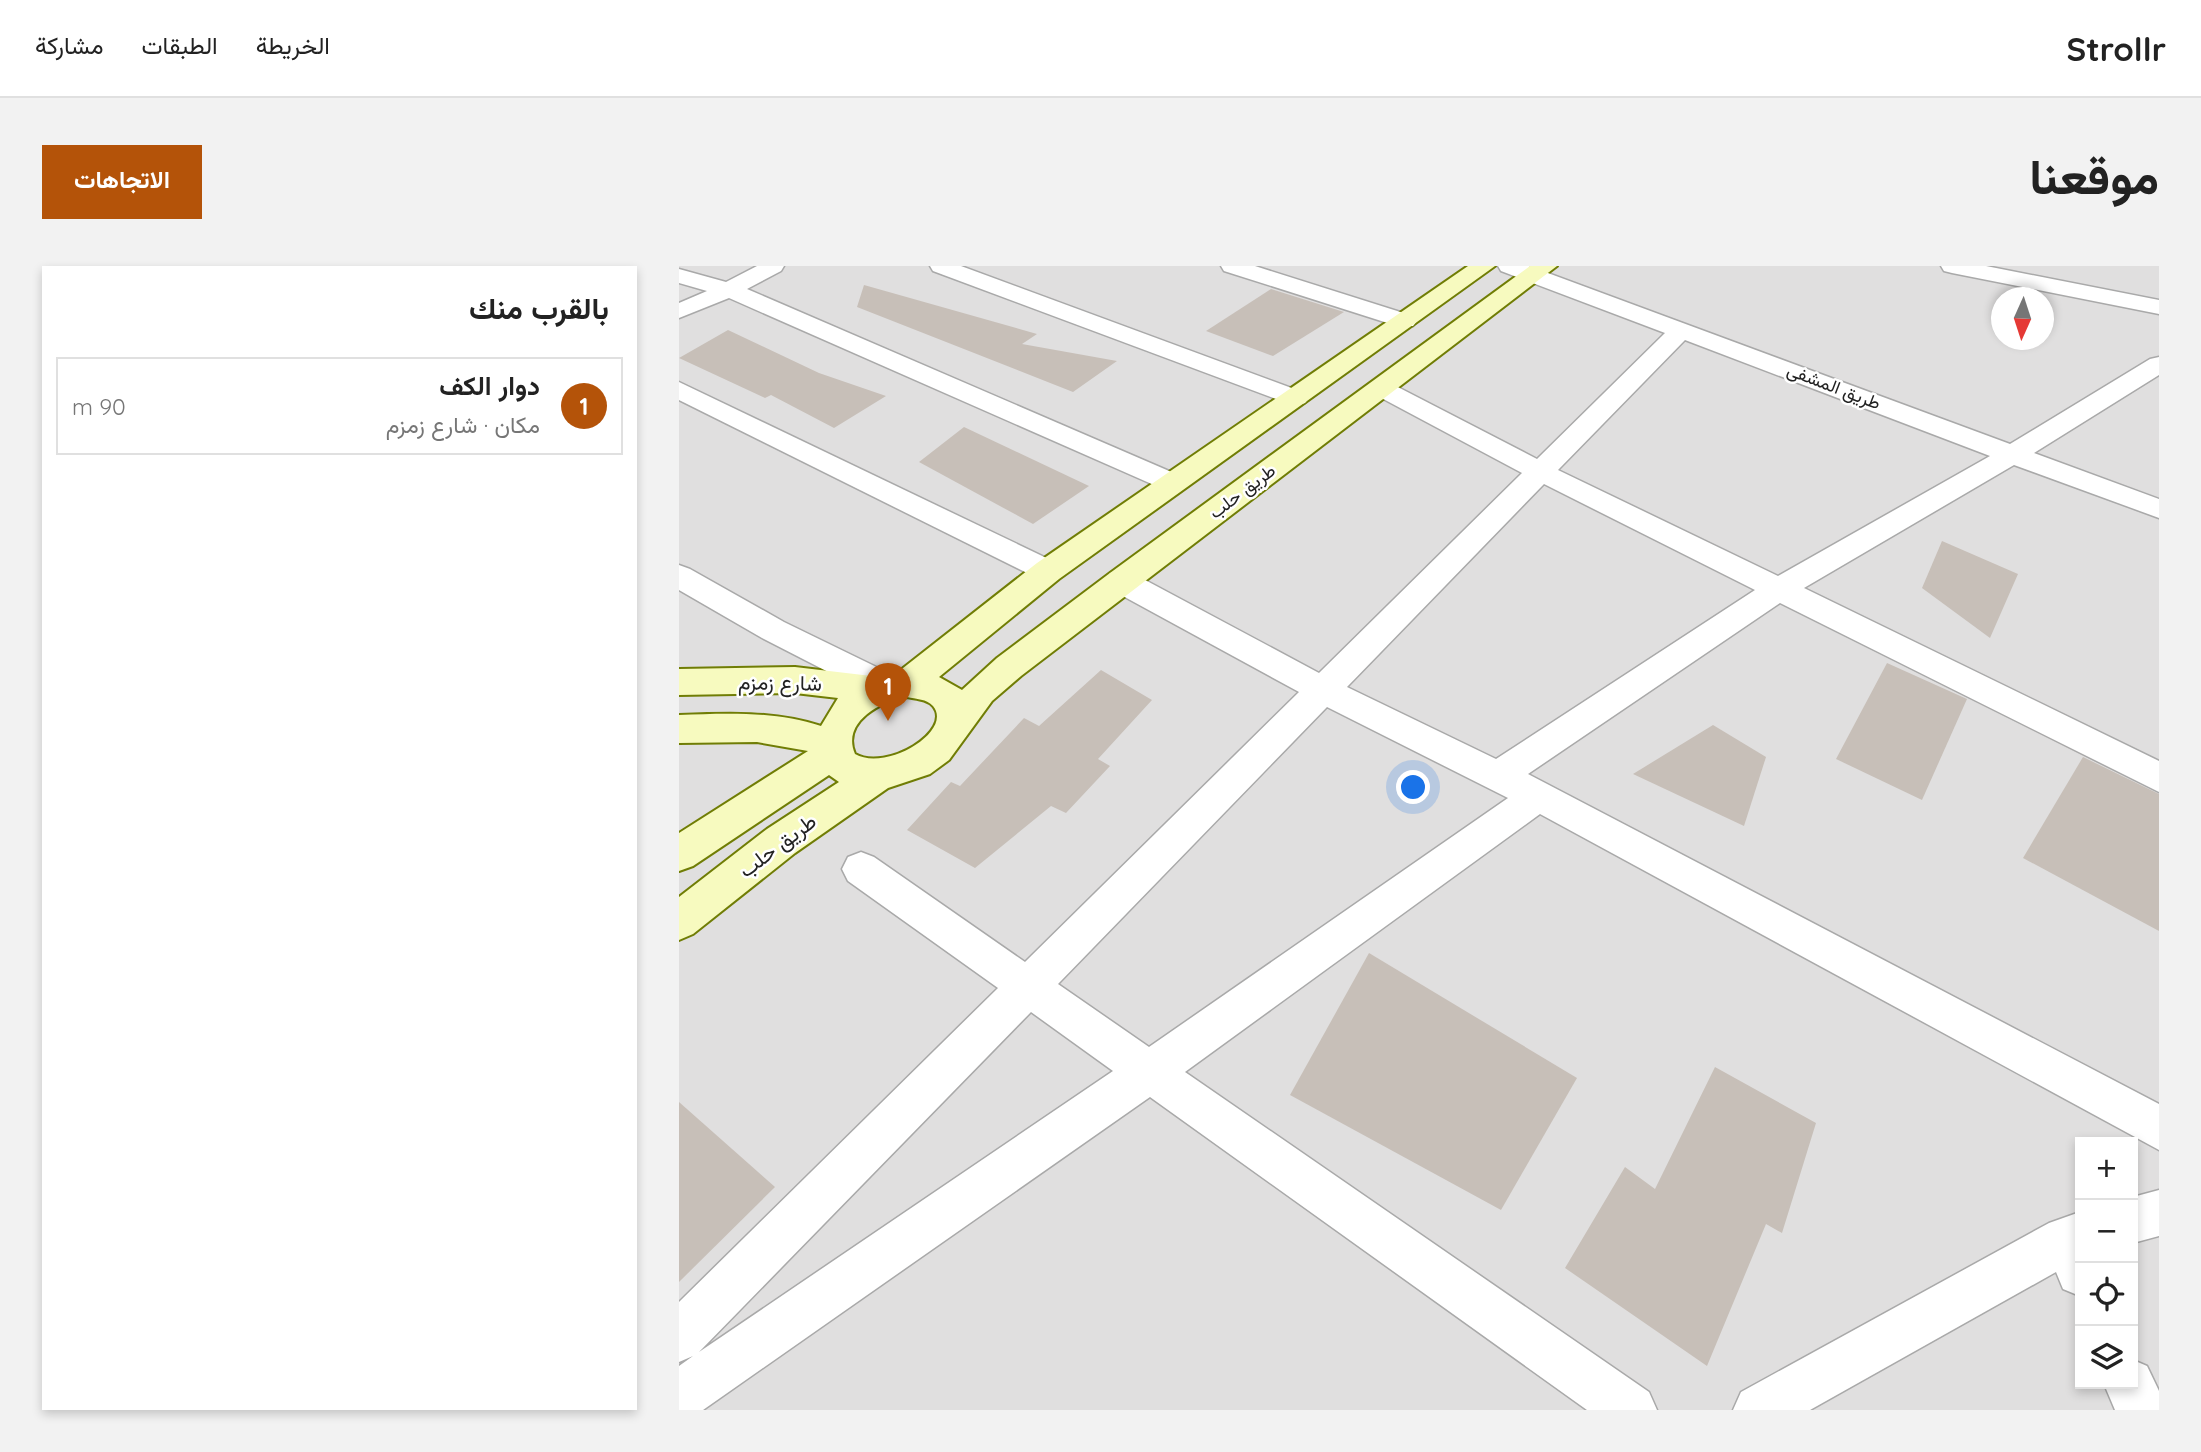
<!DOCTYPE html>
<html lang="ar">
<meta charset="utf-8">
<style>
:root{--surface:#fff;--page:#f2f2f2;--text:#222;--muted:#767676;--line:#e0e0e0;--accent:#b45309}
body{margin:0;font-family:Quicksand,Vazirmatn,sans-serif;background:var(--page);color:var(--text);direction:rtl}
.controls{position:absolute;right:21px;bottom:21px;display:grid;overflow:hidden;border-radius:0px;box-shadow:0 4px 10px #0003}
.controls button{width:63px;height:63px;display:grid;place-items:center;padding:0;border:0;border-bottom:2px solid var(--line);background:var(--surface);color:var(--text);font:35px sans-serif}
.compass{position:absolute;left:1312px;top:21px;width:63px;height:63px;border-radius:50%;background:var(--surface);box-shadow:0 4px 10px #0003;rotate:183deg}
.you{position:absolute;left:735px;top:522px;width:24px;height:24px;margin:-18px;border:5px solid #fff;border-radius:50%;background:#1a73e8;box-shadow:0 0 0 10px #1a73e833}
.badge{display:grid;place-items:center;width:46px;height:46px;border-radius:50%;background:var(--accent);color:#fff;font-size:23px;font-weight:700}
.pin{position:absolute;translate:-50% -58px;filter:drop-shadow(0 2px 4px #0008)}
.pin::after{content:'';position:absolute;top:37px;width:24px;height:21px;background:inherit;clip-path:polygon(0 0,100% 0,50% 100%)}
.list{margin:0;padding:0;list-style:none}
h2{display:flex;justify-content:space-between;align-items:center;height:91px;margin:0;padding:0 28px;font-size:30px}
h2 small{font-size:23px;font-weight:400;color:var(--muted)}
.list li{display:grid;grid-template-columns:46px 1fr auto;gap:21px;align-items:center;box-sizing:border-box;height:98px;margin:0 14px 14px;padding:0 14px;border:2px solid var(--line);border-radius:0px}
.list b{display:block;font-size:26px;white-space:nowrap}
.list p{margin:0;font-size:23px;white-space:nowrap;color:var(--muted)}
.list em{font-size:23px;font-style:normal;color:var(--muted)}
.icon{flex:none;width:38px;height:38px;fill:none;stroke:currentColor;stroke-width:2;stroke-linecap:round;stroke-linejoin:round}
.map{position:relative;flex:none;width:1480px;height:1144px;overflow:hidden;direction:ltr;border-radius:0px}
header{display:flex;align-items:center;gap:42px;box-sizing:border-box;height:98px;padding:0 35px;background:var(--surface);border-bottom:2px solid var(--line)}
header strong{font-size:33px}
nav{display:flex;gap:38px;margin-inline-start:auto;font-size:24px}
.intro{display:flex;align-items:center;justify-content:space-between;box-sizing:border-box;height:168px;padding:0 42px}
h1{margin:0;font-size:49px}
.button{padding:18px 32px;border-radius:0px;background:var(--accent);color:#fff;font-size:24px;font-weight:700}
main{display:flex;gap:42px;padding:0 42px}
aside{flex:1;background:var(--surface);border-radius:0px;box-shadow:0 4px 10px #0003}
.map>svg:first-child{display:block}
</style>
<header>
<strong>Strollr</strong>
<nav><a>الخريطة</a><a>الطبقات</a><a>مشاركة</a></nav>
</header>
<div class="intro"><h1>موقعنا</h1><a class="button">الاتجاهات</a></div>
<main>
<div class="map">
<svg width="1480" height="1144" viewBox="0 0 1480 1144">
<rect width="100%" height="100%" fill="#f2efe9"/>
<path fill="#e0dfdf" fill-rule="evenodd" d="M0,0H1480V1144H0ZM1322,32H1364V74H1322ZM1401,876H1454V1118H1401Z"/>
<g fill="#c7bfb8">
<path d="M185,19L358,68L343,78L438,95L394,126L178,41Z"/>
<path d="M592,23L665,46L594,90L527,65Z"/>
<path d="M49,64L140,107L207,130L155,162L92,129L86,132L0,92Z"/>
<path d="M285,161L410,220L354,258L240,196Z"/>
<path d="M1263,275L1339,308L1311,372L1243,322Z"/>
<path d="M1208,397L1288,433L1243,534L1157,493Z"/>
<path d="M422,404L473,434L419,493L431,500L387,547L372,540L296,602L228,564L272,516L281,520L345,452L360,460Z"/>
<path d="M1034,459L1087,491L1065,560L954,508Z"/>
<path d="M1404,491L1480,528V665L1344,592Z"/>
<path d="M690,687L898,812L822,944L611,829Z"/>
<path d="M1036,801L1137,857L1103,967L1087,958L1028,1100L886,1002L946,901L976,923Z"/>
<path d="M0,836L96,921L0,1016Z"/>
</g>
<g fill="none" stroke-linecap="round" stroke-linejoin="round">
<g stroke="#a9a9a9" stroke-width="3">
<g id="minor">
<path d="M78,0H105L102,5L68,23L504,211L508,217L504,223L494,226L484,223L50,32L0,52V37L28,25L0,17V3L47,16Z"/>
<path d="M251,0H282L626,127L630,132L626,137L617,140L608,137L254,5Z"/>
<path d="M542,0H576L734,50L738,55L734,60H718L545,5Z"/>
<path d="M819,0H850L1331,178L1471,93L1480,91V109L1355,187L1480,233V252L1335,199L1125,322L1480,495V526L1101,337L849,508L1480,838V884L861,548L506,806L970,1126L978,1144H908L471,831L24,1144H0V1100L14,1090L0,1096V1036L319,722L169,615L163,603L169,591L182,586L195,591L346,696L620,426L431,323L427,315L431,307L442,304L453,307L640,407L843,207L693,127L689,122L693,117L702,114L711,117L858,193L986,67L822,5ZM1006,74L1311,190L1099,310L879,204ZM865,218L1076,324L817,493L668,421ZM648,441L829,532L470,781L379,718ZM352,746L434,805L20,1086Z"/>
<path d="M1262,0H1307L1480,34V48L1273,7L1265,5Z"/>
<path d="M0,116L380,298L384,305L380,312L369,316L358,312L0,134Z"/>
<path d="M0,299L11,303L105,356L220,412L224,421L220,430L208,434L196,430L83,372L0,324Z"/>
<path d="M1480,924V970L1454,977V931Z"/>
<path d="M1401,946V1030L1384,1023L1377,1006L1131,1144H1054L1062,1126L1370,957Z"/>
<path d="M1454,1094L1468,1100L1480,1125V1144H1436L1425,1118H1454Z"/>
</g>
</g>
<g stroke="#707d05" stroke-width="4">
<path id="secondary" d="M789,0H816L380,313L260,411L283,424L318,392L431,307L851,0H878L342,410L313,435L270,494L251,508L209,522L116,587L14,668L0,674V631L88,563L160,516L150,509L14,600L0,605V567L129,485L78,476L0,477V449C48,447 96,445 142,460L159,432L116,427L0,429V403L116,401L201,411L219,406L358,297ZM228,431C237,433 248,433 254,440C275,465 207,506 176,488C162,456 202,435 228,431Z"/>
</g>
<use href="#minor" fill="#fff" fill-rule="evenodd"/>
<use href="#secondary" fill="#f7fabf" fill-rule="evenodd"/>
</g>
<g text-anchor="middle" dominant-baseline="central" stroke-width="5" stroke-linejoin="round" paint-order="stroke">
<g font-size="18" fill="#222" stroke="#fff">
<text transform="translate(1155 120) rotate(21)">طريق المشفى</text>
<text transform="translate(563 225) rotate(-37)">طريق حلب</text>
</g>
<g font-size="21" fill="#222" stroke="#fff">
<text transform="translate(101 416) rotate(1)">شارع زمزم</text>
<text transform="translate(98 579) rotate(-37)">طريق حلب</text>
</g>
</g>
</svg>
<div class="controls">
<button>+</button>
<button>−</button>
<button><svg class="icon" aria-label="locate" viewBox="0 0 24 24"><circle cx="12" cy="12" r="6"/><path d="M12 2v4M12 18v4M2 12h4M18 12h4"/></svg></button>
<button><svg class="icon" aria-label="layers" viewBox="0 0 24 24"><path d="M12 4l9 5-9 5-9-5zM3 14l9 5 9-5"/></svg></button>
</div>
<svg class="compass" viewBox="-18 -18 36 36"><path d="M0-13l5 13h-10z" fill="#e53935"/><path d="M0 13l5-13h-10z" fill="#767676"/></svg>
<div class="you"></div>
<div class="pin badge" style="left:209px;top:455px">1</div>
</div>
<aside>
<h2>بالقرب منك<small></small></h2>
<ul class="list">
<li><span class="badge">1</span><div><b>دوار الكف</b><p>مكان · شارع زمزم</p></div><em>90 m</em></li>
</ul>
</aside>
</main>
